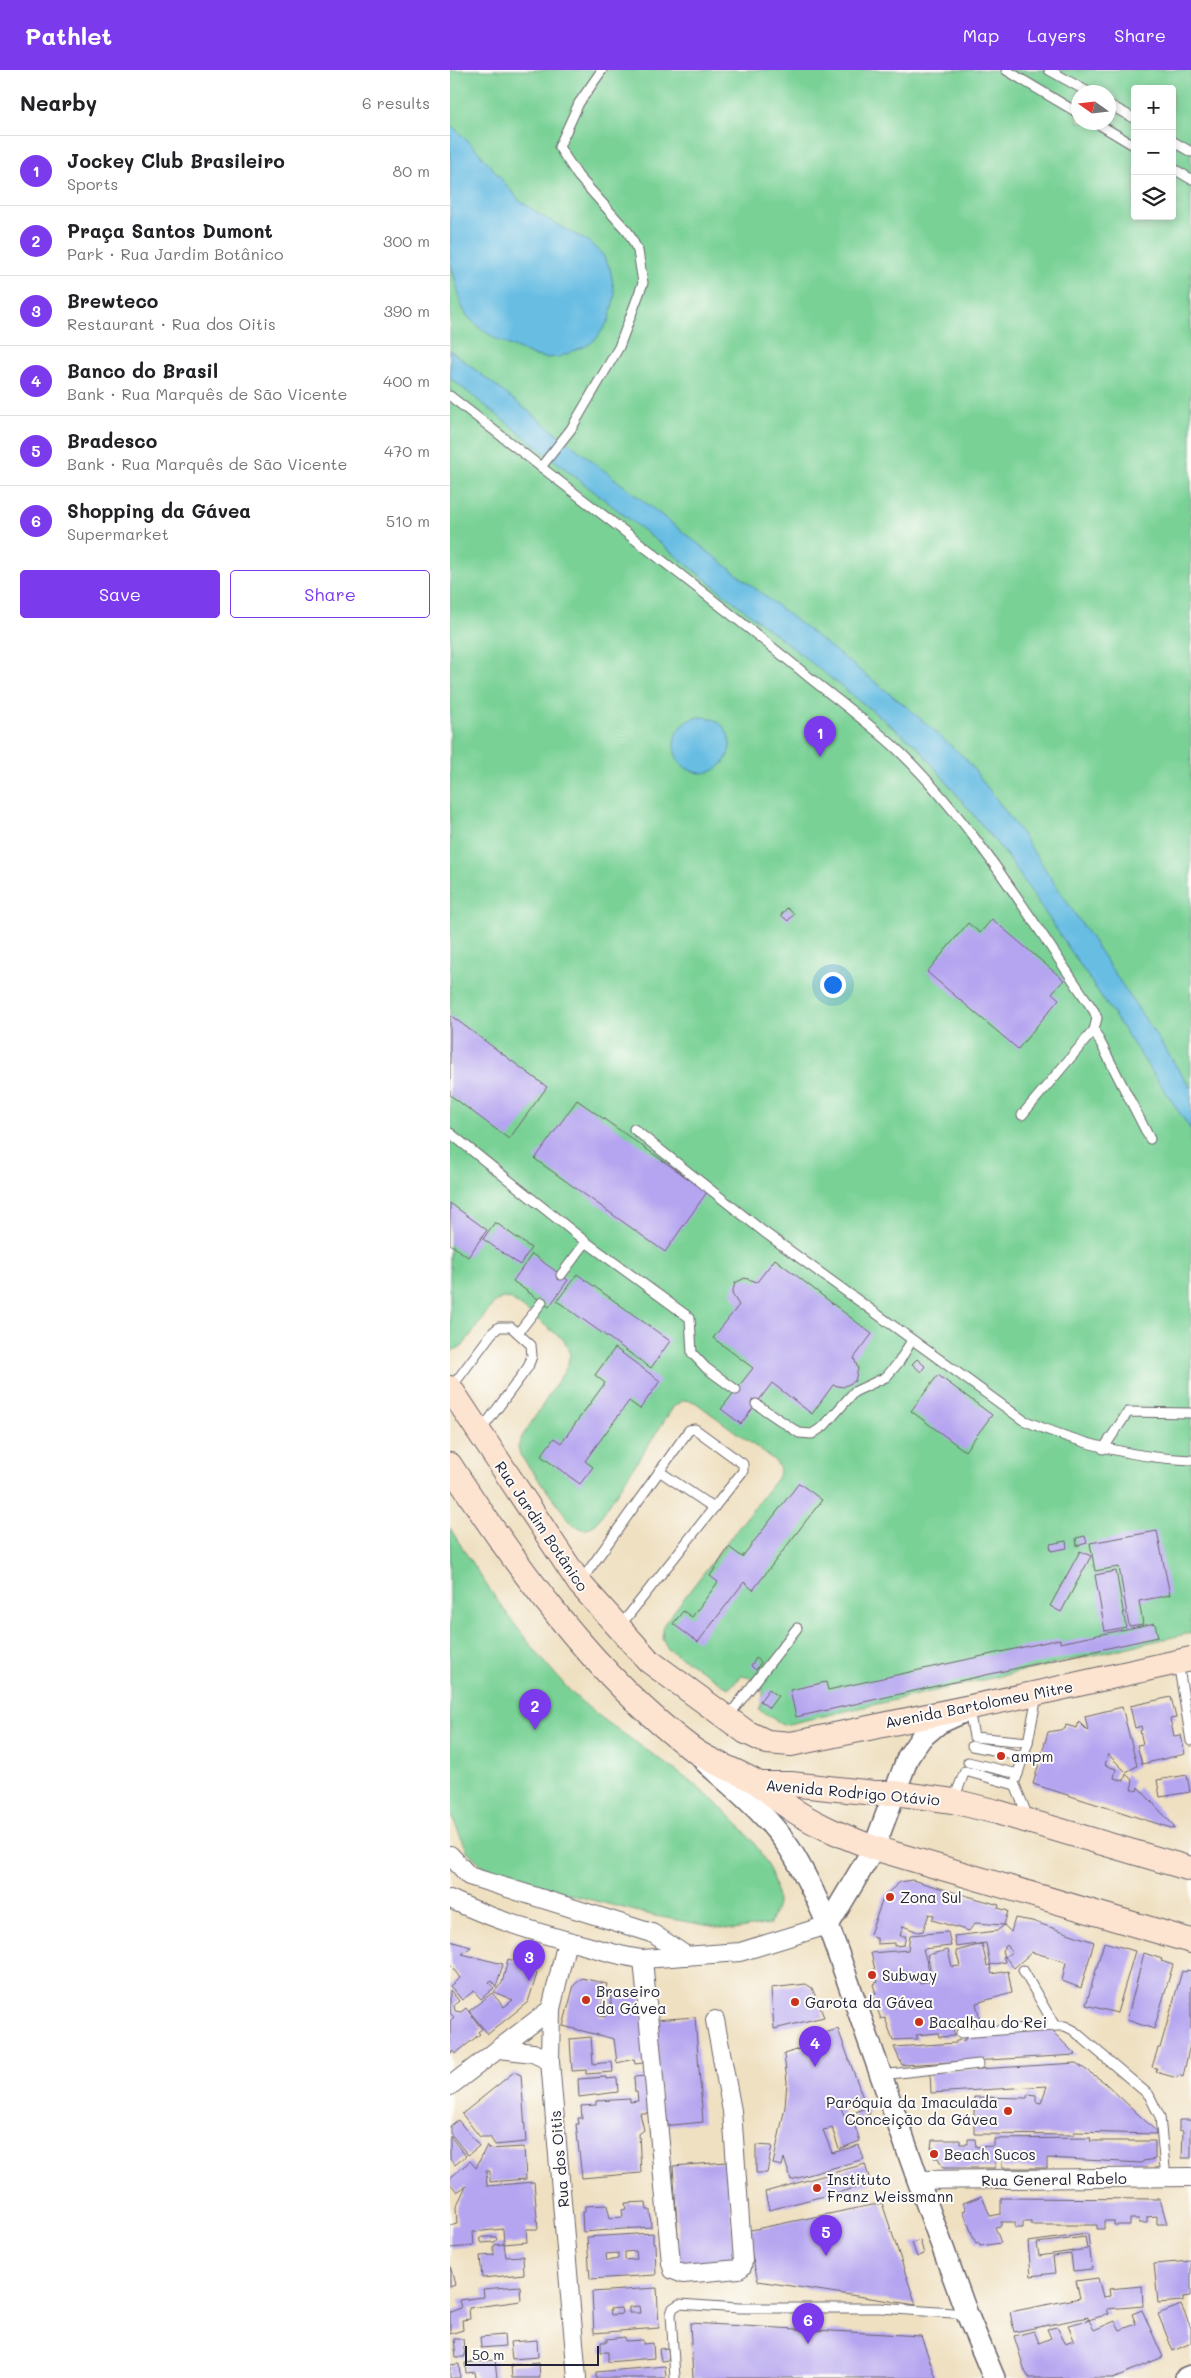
<!DOCTYPE html>
<meta charset="utf-8">
<style>
:root{--surface:#fff;--page:#f6f6f6;--text:#202124;--muted:#757577;--line:#e0e0e0;--accent:#7c3aed}
body{margin:0;font-family:Mali,sans-serif;background:var(--page);color:var(--text)}
.controls{position:absolute;right:15px;top:15px;display:grid;overflow:hidden;border-radius:5px;box-shadow:0 2px 8px #0003}
.controls button{width:45px;height:45px;display:grid;place-items:center;padding:0;border:0;border-bottom:1px solid var(--line);background:var(--surface);color:var(--text);font:25px sans-serif}
.compass{position:absolute;left:621px;top:15px;width:45px;height:45px;border-radius:50%;background:var(--surface);box-shadow:0 2px 8px #0003;rotate:284deg}
.scale{position:absolute;left:15px;bottom:12px;width:134px;box-sizing:border-box;padding-left:5px;border:2px solid #22223b;border-top:0;font-size:14px;line-height:18px;white-space:nowrap;color:#22223b;-webkit-text-stroke:4px #fdfcf7;paint-order:stroke}
.you{position:absolute;left:382px;top:914px;width:18px;height:18px;margin:-12px;border:4px solid #fff;border-radius:50%;background:#1a73e8;box-shadow:0 0 0 8px #1a73e833}
.badge{display:grid;place-items:center;width:32px;height:32px;border-radius:50%;background:var(--accent);color:#fff;font-size:16px;font-weight:700}
.pin{position:absolute;translate:-50% -41px;filter:drop-shadow(0 1px 2px #0008)}
.pin::after{content:'';position:absolute;top:26px;width:18px;height:15px;background:inherit;clip-path:polygon(0 0,100% 0,50% 100%)}
.list{margin:0;padding:0;list-style:none}
h2{display:flex;justify-content:space-between;align-items:center;height:65px;margin:0;padding:0 20px;font-size:21px}
h2 small{font-size:16px;font-weight:400;color:var(--muted)}
.list li{display:grid;grid-template-columns:32px 1fr auto;gap:15px;align-items:center;box-sizing:border-box;height:70px;padding:0 20px;border-top:1px solid var(--line)}
.list b{display:block;font-size:19px;white-space:nowrap}
.list p{margin:0;font-size:16px;white-space:nowrap;color:var(--muted)}
.list em{font-size:16px;font-style:normal;color:var(--muted)}
.actions{display:flex;gap:10px;padding:15px 20px}
.actions a{flex:1;padding:11px 0;border:1px solid var(--accent);border-radius:5px;text-align:center;font-size:18px;color:var(--accent)}
.actions .main{background:var(--accent);color:#fff}
.icon{flex:none;width:28px;height:28px;fill:none;stroke:currentColor;stroke-width:2;stroke-linecap:round;stroke-linejoin:round}
.map{position:relative;flex:none;width:741px;height:2308px;overflow:hidden}
header{display:flex;align-items:center;gap:30px;box-sizing:border-box;height:70px;padding:0 25px;background:var(--accent);color:#fff}
header strong{font-size:24px}
nav{display:flex;gap:28px;margin-inline-start:auto;font-size:18px}
main{display:flex}
aside{flex:1;background:var(--surface)}
.map>svg:first-child{display:block}
</style>
<header>
<strong>Pathlet</strong>
<nav><a>Map</a><a>Layers</a><a>Share</a></nav>
</header>
<main>
<aside>
<h2>Nearby<small>6 results</small></h2>
<ul class="list">
<li><span class="badge">1</span><div><b>Jockey Club Brasileiro</b><p>Sports</p></div><em>80 m</em></li>
<li><span class="badge">2</span><div><b>Praça Santos Dumont</b><p>Park · Rua Jardim Botânico</p></div><em>300 m</em></li>
<li><span class="badge">3</span><div><b>Brewteco</b><p>Restaurant · Rua dos Oitis</p></div><em>390 m</em></li>
<li><span class="badge">4</span><div><b>Banco do Brasil</b><p>Bank · Rua Marquês de São Vicente</p></div><em>400 m</em></li>
<li><span class="badge">5</span><div><b>Bradesco</b><p>Bank · Rua Marquês de São Vicente</p></div><em>470 m</em></li>
<li><span class="badge">6</span><div><b>Shopping da Gávea</b><p>Supermarket</p></div><em>510 m</em></li>
</ul>
<div class="actions"><a class="main">Save</a><a>Share</a></div>
</aside>
<div class="map">
<svg width="741" height="2308" viewBox="0 0 741 2308">
<rect width="100%" height="100%" fill="#fdfcf7"/>
<filter id="ink" filterUnits="userSpaceOnUse"><feTurbulence type="fractalNoise" baseFrequency=".02" numOctaves="2"/><feDisplacementMap in="SourceGraphic" scale="10" xChannelSelector="R" yChannelSelector="G"/><feConvolveMatrix kernelMatrix="1 2 1 2 8 2 1 2 1" color-interpolation-filters="sRGB"/></filter>
<filter id="wash" filterUnits="userSpaceOnUse"><feTurbulence type="fractalNoise" baseFrequency=".0096" numOctaves="4" result="noise"/><feDisplacementMap in="SourceGraphic" scale="20" xChannelSelector="R" yChannelSelector="G"/><feGaussianBlur stdDeviation="1.12" result="paint"/><feColorMatrix in="noise" values="0 0 0 0 0 0 0 0 0 0 0 0 0 0 0 0 0 1.4 0 .05"/><feComposite in="paint" operator="in"/></filter>
<g filter="url(#wash)">
<rect width="100%" height="100%" fill="#efe0c1"/>
<g fill="#79d196" stroke="#4e7a68" fill-rule="evenodd">
<path d="M0,0H741V1563L334,1655L309,1640C317,1620 314,1610 292,1606L279,1618L218,1579L212,1568L214,1554L327,1408L330,1399L325,1391L245,1332L234,1330L224,1336L146,1454L135,1460L123,1455L70,1385L68,1377L72,1367L117,1297L120,1284L114,1270L61,1229L52,1228L43,1234L12,1277L0,1281ZM685,19H722V146H685ZM628,22H658V52H628Z"/>
<path d="M0,1458C31,1509 66,1560 106,1605C114,1614 122,1624 132,1632C189,1682 324,1748 327,1832C327,1839 322,1847 320,1854L283,1860L205,1846L43,1805L18,1782L0,1744Z"/>
</g>
<g fill="#67bde3" stroke="#44708f">
<path d="M0,54L27,80L69,130L92,146L139,172L152,184L160,198L165,225L159,250L147,268L138,275L109,287L96,288L81,285L46,269L31,259L18,247L12,237L0,189Z"/>
<path d="M0,280L457,637L516,689L567,757L741,1018V1060L557,786L467,676L0,308Z"/>
<circle cx="252" cy="675" r="28"/>
</g>
<g id="blocks">
<g fill="#b5a5f0" fill-rule="evenodd">
<path d="M337,838L344,844L338,851L331,845Z"/>
<path d="M542,849L614,910L602,923L609,929L568,979L477,902L518,853L530,863Z"/>
<path d="M0,945L97,1017L59,1069L0,1025Z"/>
<path d="M127,1030L257,1122L215,1182L85,1089Z"/>
<path d="M0,1133L37,1160L18,1187L0,1174Z"/>
<path d="M45,1152L81,1178L70,1195L33,1169Z"/>
<path d="M82,1184L118,1210L99,1237L63,1211Z"/>
<path d="M325,1189L422,1264L404,1288L408,1299L405,1311L393,1317L383,1315L362,1344L322,1313L291,1354L271,1339L303,1298L263,1268L289,1235L282,1224L285,1213L295,1208L307,1212Z"/>
<path d="M127,1204L220,1271L201,1298L107,1231Z"/>
<path d="M165,1278L210,1311L190,1339L179,1331L135,1391L143,1397L130,1414L91,1386L104,1368L111,1373L155,1313L145,1305Z"/>
<path d="M467,1289L475,1296L471,1302L462,1294Z"/>
<path d="M488,1305L542,1345L515,1381L461,1341Z"/>
<path d="M349,1413L372,1430L303,1520L294,1512L248,1572L223,1554L233,1541L242,1547L268,1512L260,1506L279,1477L292,1487Z"/>
<path d="M707,1461L720,1525L689,1531L693,1554L679,1556L669,1497L645,1501L640,1473Z"/>
<path d="M635,1466L637,1473L627,1476L626,1468Z"/>
<path d="M616,1471L617,1478L601,1481L600,1474Z"/>
<path d="M630,1481L641,1486L611,1542L600,1536Z"/>
<path d="M666,1501L676,1557L655,1561L645,1505Z"/>
<path d="M705,1553L708,1567L346,1647L340,1620L376,1612L378,1620L610,1569V1573Z"/>
<path d="M306,1588L311,1592L306,1600L301,1596Z"/>
<path d="M319,1619L328,1626L319,1638L310,1631Z"/>
<path d="M721,1627L726,1648L720,1649L724,1666L731,1665L735,1684L692,1694L687,1675L693,1674L690,1661L692,1660L691,1656L685,1658L680,1636Z"/>
<path d="M672,1637L687,1696L676,1702L658,1684L655,1695L666,1699L664,1708L674,1711L676,1704L683,1711L681,1719L687,1721L688,1717L724,1756V1759L583,1714L598,1662L615,1659L616,1655L627,1658L629,1652L638,1661L635,1646Z"/>
<path d="M737,1705L740,1722L710,1727L707,1710Z"/>
<path d="M462,1810L549,1835L548,1838L558,1841L554,1855L561,1862L565,1848L582,1851L644,1872L631,1918L612,1911L616,1892L582,1882L564,1898L555,1887L562,1882L557,1875L552,1880L555,1892L540,1895L542,1904L558,1901L562,1923L526,1933L531,1954L514,1958L513,1954L502,1956L505,1966L489,1967L488,1963L466,1965L468,1969L443,1970L435,1948L431,1949L422,1925L426,1924L423,1914L428,1912L421,1883L458,1880L460,1865L498,1862L501,1876L473,1879L481,1907L469,1910L470,1913L483,1910L477,1885L498,1880L502,1897L510,1896L506,1881L532,1874L537,1896L540,1895L536,1873L506,1877L504,1866L547,1861L554,1855L525,1853L519,1861L482,1850L484,1845L479,1844L473,1861L468,1862L453,1856L450,1866H456L454,1875L444,1876V1873L427,1874V1868H424L420,1864L434,1826L450,1812Z"/>
<path d="M0,1871L21,1877L12,1884L53,1894L46,1917L42,1911L39,1913L44,1918L31,1929L24,1921L12,1930L0,1916L10,1908L0,1894Z"/>
<path d="M654,1872L685,1881L667,1943L636,1935Z"/>
<path d="M694,1883L712,1889L711,1891L723,1895L704,1959L677,1950Z"/>
<path d="M58,1889L75,1894L87,1904L78,1932L38,1964L19,1941L42,1923L54,1937L63,1930L44,1922L52,1913Z"/>
<path d="M737,1900L741,1901V1969L733,2007L728,2005L727,2008L706,2002L707,1998L702,1997L708,1978H710L732,1901L736,1902Z"/>
<path d="M132,1908L157,1914L149,1946L155,1947L157,1939L162,1941L160,1922L172,1921L173,1927L190,1926L197,1990H193V1993L185,1994L184,1989L167,1993L164,1969L113,1956L124,1915Z"/>
<path d="M356,1914L362,1918L374,1947L324,1959L321,1918Z"/>
<path d="M0,1920L9,1931L4,1935L5,1941L11,1942L16,1938L32,1959L28,1962L30,1964L5,1984L3,1981L0,1984V1951L4,1947L0,1943Z"/>
<path d="M245,1947L253,2052L212,2056L204,1950Z"/>
<path d="M388,1959L413,2028L390,2035L397,2053L403,2051L410,2071L389,2079L382,2058L373,2060L382,2083L409,2075L414,2089L341,2110L334,2088L332,2096L323,2094L335,2037L337,2012L334,1984L355,1977L356,1981L365,1976L364,1966Z"/>
<path d="M601,1960L626,1985L452,1995L444,1977L506,1973V1971L515,1970V1966Z"/>
<path d="M141,1967L143,1994L162,1992L163,2002L136,2004V2000L122,2001L120,1969Z"/>
<path d="M626,1993L654,2012L706,2061V2064L624,2062V2065L524,2064V2027L577,2028L578,2024L586,2025V2032L591,2033L597,2016L481,2023L480,2002Z"/>
<path d="M64,2002L71,2005L76,2072L45,2075L40,2067H30L12,2044Z"/>
<path d="M198,2006L200,2043H190L194,2060L189,2064L191,2103L132,2108L126,2054H129L128,2048H132L131,2036L146,2035V2031L180,2029V2032L188,2031L187,2022H185L184,2007Z"/>
<path d="M156,2007V2009L167,2008L168,2022L129,2027L128,2009Z"/>
<path d="M417,2037L420,2044L407,2049L404,2043Z"/>
<path d="M8,2050L29,2076L18,2085L0,2063V2056Z"/>
<path d="M729,2050H741V2088H732L733,2061L729,2060Z"/>
<path d="M0,2066L16,2086L5,2095L0,2089Z"/>
<path d="M641,2068L640,2071H705V2089L693,2091L692,2093L597,2088V2098H552V2089H545V2098H493L488,2088H484L485,2078H481L482,2070H510V2074H518V2069H525L526,2077L544,2076V2069Z"/>
<path d="M37,2075L38,2079L74,2077L76,2109L40,2112V2101H36L37,2116L84,2112L88,2159H76L77,2172L54,2174L53,2159L23,2162L24,2176L0,2178V2156L7,2154L6,2137L16,2116L7,2122L0,2113V2108L20,2091L26,2098Z"/>
<path d="M306,2075L322,2076L317,2103H306Z"/>
<path d="M277,2092L284,2192L230,2196L223,2096Z"/>
<path d="M415,2094L421,2114L319,2140L315,2122Z"/>
<path d="M532,2126L540,2146L551,2144V2128L710,2129L717,2154H707V2146L697,2147V2153H689V2149H680V2155H664V2151H654V2159H647V2155H581V2152H573V2158H565V2152H551V2156L545,2157L551,2173L530,2176L529,2173L526,2174L513,2141L516,2140L513,2133Z"/>
<path d="M196,2132L197,2140H200L201,2157L133,2162L132,2142H135V2136L157,2135L160,2148L173,2147L172,2140L176,2139L175,2133Z"/>
<path d="M432,2133L466,2235L308,2211L296,2161Z"/>
<path d="M203,2163V2173H205L206,2205L140,2209L137,2167ZM186,2181L187,2189L175,2190V2182ZM168,2183V2189L157,2191L156,2184Z"/>
<path d="M638,2164L642,2199L623,2201L621,2184L603,2186L605,2203L581,2206L578,2172ZM635,2167L637,2179L589,2186L587,2173Z"/>
<path d="M32,2167H46L47,2169L45,2172L32,2173L29,2169Z"/>
<path d="M470,2170L474,2184L467,2187L462,2173Z"/>
<path d="M54,2174L56,2187L73,2186L74,2204L32,2208L30,2186L44,2185V2175Z"/>
<path d="M741,2191V2226L733,2227V2231L708,2233L704,2194Z"/>
<path d="M0,2195L5,2215L0,2217Z"/>
<path d="M648,2208L653,2227L660,2226L659,2219L692,2216L693,2236L657,2239L659,2244L638,2250V2247L564,2262L560,2242L630,2228L626,2211Z"/>
<path d="M70,2216L71,2231L19,2238L20,2249L12,2250L13,2260L0,2264V2242L11,2238L9,2230L34,2227L33,2219Z"/>
<path d="M207,2218L209,2258L144,2263L142,2222ZM189,2236L190,2243H179V2237ZM171,2238L172,2244L161,2245L160,2239Z"/>
<path d="M731,2235L741,2258V2273L723,2281L708,2244Z"/>
<path d="M692,2240L713,2287L663,2308H579L575,2301L564,2266L584,2261L589,2273L601,2268L597,2259L607,2257L615,2273L624,2270L618,2255L639,2250L644,2260L665,2251L670,2260L686,2254L682,2244Z"/>
<path d="M240,2253L471,2266L486,2308H243Z"/>
<path d="M54,2265L55,2276L31,2278L30,2267Z"/>
<path d="M175,2267V2271L193,2270V2274L203,2273L204,2288L158,2292V2282H151V2272H157V2269Z"/>
<path d="M4,2269H13L15,2287H6Z"/>
<path d="M87,2270L88,2287L62,2289L60,2272Z"/>
<path d="M218,2278L219,2290L211,2291L209,2279Z"/>
<path d="M45,2290L47,2308H26L25,2302L16,2303L15,2293Z"/>
<path d="M89,2293L90,2308H62L61,2295Z"/>
<path d="M9,2294L10,2308H0V2295Z"/>
<path d="M215,2296L216,2308H146V2302Z"/>
</g>
</g>
</g>
<g filter="url(#ink)">
<use href="#blocks" fill-opacity="0" stroke="#6a646a" stroke-width="1"/>
<g fill="none" stroke-linecap="round" stroke-linejoin="round">
<g stroke="#6a646a" stroke-width="11">
<g id="service">
<path d="M152,0L129,33L109,77L128,106L178,162L188,181L193,213L169,277L121,359L91,397C181,467 272,535 360,608C390,632 423,656 451,683C525,755 585,856 644,941L647,948L644,960L572,1045"/>
<path d="M556,0L628,43"/>
<path d="M599,0L638,22"/>
<path d="M658,34L685,49"/>
<path d="M645,52L685,76"/>
<path d="M722,71L741,82"/>
<path d="M722,98L741,109"/>
<path d="M0,326L91,397"/>
<path d="M644,960L700,1069"/>
<path d="M184,1059L314,1162L573,1350C627,1373 682,1388 741,1390"/>
<path d="M0,1063L136,1172L240,1248L242,1283L256,1298L286,1320"/>
<path d="M111,1205L136,1172"/>
<path d="M68,1263L92,1232"/>
<path d="M1,1318L42,1263L49,1257H61L81,1275L82,1286L78,1297L30,1362"/>
<path d="M306,1334L349,1363L362,1364L374,1356L404,1322L436,1307L449,1292L462,1270"/>
<path d="M653,1379L678,1342L741,1343"/>
<path d="M209,1401L264,1438"/>
<path d="M131,1511L239,1360L245,1359L293,1394V1401L170,1556"/>
<path d="M728,1592L741,1671"/>
<path d="M519,1639L524,1667L578,1672L587,1626"/>
<path d="M277,1648L347,1558"/>
<path d="M522,1676L574,1686"/>
<path d="M518,1692L568,1704"/>
<path d="M566,1709L578,1672"/>
<path d="M503,1731L515,1701L565,1715L578,1747"/>
<path d="M573,1900L605,1956"/>
<path d="M511,1963L605,1956H615L623,1960L699,2025L710,2047L716,2108"/>
<path d="M431,2005L529,1994"/>
<path d="M225,2308L221,2244L223,2238L229,2234L289,2238H430L517,2244"/>
</g>
</g>
<g stroke="#6a646a" stroke-width="20">
<g id="minor">
<path d="M0,1785L19,1806L202,1863L237,1886"/>
<path d="M0,1829C44,1850 90,1864 137,1876C156,1881 174,1887 193,1889L290,1882L378,1855"/>
<path d="M117,1871L101,1939L100,1991L127,2308"/>
<path d="M193,1889L221,2193L223,2200L233,2204L289,2199L292,2197L293,2191L282,2041L265,1950"/>
<path d="M48,1979L83,1983L100,1991"/>
<path d="M0,2016L101,1939"/>
<path d="M468,2110L741,2107"/>
</g>
</g>
<g stroke="#6a646a" stroke-width="24">
<g id="tertiary">
<path d="M254,1691C284,1718 318,1745 340,1779C355,1803 367,1829 378,1855L468,2110L517,2244L544,2308"/>
<path d="M378,1855L424,1778L458,1687L471,1668L489,1653L511,1643"/>
<path d="M736,2308L741,2306"/>
</g>
</g>
<g stroke="#6a646a" stroke-width="26">
<g id="secondary">
<path d="M0,1318L130,1514L199,1591L296,1662L317,1672L341,1674L588,1623L741,1589"/>
<path d="M0,1395C65,1495 146,1607 242,1679C262,1694 288,1700 309,1714C318,1720 324,1727 333,1733C360,1753 393,1766 424,1778L741,1871"/>
<path d="M309,1714H341L424,1723H445L503,1731L547,1742L741,1799"/>
</g>
</g>
<use href="#service" stroke="#fff" stroke-width="9"/>
<use href="#minor" stroke="#fff" stroke-width="18"/>
<use href="#tertiary" stroke="#fff" stroke-width="21"/>
<use href="#secondary" stroke="#fde4d1" stroke-width="24"/>
</g>
</g>
<g fill="#c8321e" stroke="#fdfcf7" stroke-width="2">
<circle cx="551" cy="1686" r="5"/>
<circle cx="440" cy="1827" r="5"/>
<circle cx="422" cy="1905" r="5"/>
<circle cx="136" cy="1930" r="5"/>
<circle cx="345" cy="1932" r="5"/>
<circle cx="469" cy="1952" r="5"/>
<circle cx="558" cy="2041" r="5"/>
<circle cx="484" cy="2084" r="5"/>
<circle cx="367" cy="2118" r="5"/>
</g>
<g text-anchor="middle" dominant-baseline="central" stroke-width="4" stroke-linejoin="round" paint-order="stroke">
<g font-size="15" fill="#22223b" stroke="#fdfcf7">
<text transform="translate(92 1456) rotate(56)">Rua Jardim Botânico</text>
<text transform="translate(529 1634) rotate(-11)">Avenida Bartolomeu Mitre</text>
<text transform="translate(403 1722) rotate(5)">Avenida Rodrigo Otávio</text>
<text transform="translate(109 2089) rotate(-95)">Rua dos Oitis</text>
<text transform="translate(604 2109) rotate(-1)">Rua General Rabelo</text>
</g>
<g font-size="15" fill="#22223b" stroke="#fdfcf7" text-anchor="start">
<text x="561" y="1686">ampm</text>
<text x="450" y="1827">Zona Sul</text>
<text x="432" y="1905">Subway</text>
<text x="146" y="1921">Braseiro<tspan x="146" dy="17">da Gávea</tspan></text>
<text x="355" y="1932">Garota da Gávea</text>
<text x="479" y="1952">Bacalhau do Rei</text>
<text x="548" y="2032" text-anchor="end">Paróquia da Imaculada<tspan x="548" dy="17">Conceição da Gávea</tspan></text>
<text x="494" y="2084">Beach Sucos</text>
<text x="377" y="2109">Instituto<tspan x="377" dy="17">Franz Weissmann</tspan></text>
</g>
</g>
</svg>
<div class="controls">
<button>+</button>
<button>−</button>
<button><svg class="icon" aria-label="layers" viewBox="0 0 24 24"><path d="M12 4l9 5-9 5-9-5zM3 14l9 5 9-5"/></svg></button>
</div>
<svg class="compass" viewBox="-18 -18 36 36"><path d="M0-13l5 13h-10z" fill="#e53935"/><path d="M0 13l5-13h-10z" fill="#757577"/></svg>
<div class="scale">50 m</div>
<div class="you"></div>
<div class="pin badge" style="left:370px;top:687px">1</div>
<div class="pin badge" style="left:85px;top:1660px">2</div>
<div class="pin badge" style="left:79px;top:1911px">3</div>
<div class="pin badge" style="left:365px;top:1997px">4</div>
<div class="pin badge" style="left:376px;top:2186px">5</div>
<div class="pin badge" style="left:358px;top:2274px">6</div>
</div>
</main>
